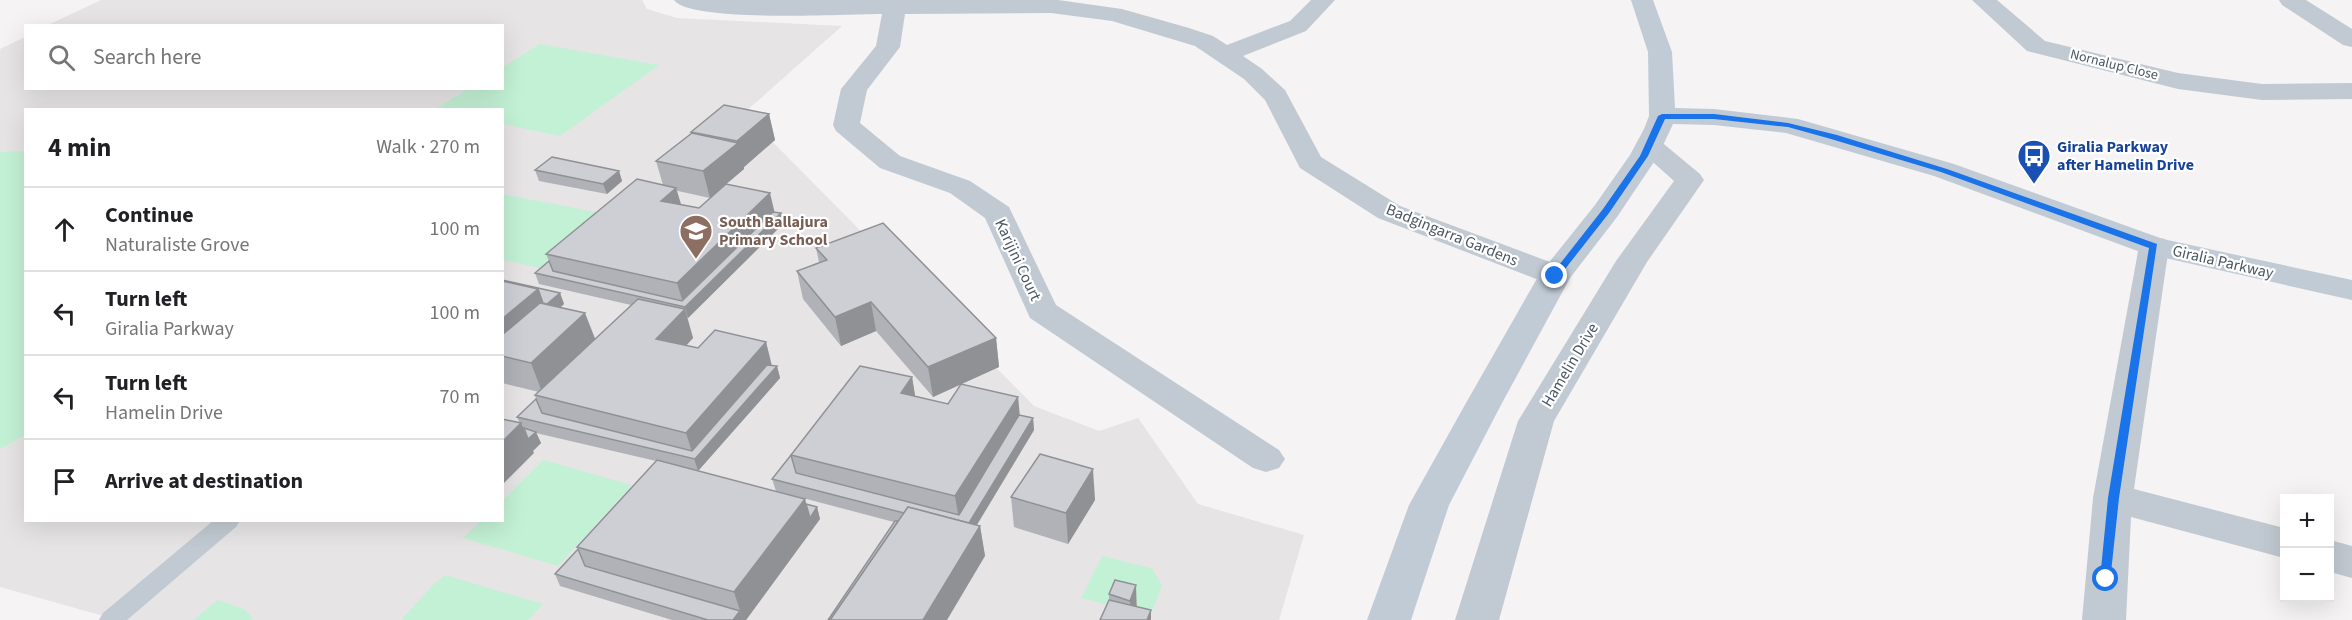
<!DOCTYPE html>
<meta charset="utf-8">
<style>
:root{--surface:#fff;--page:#f6f6f6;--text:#202124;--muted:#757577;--line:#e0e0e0}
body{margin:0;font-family:"Source Sans 3",sans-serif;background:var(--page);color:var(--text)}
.controls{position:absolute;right:18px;bottom:18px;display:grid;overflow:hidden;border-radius:0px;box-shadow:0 6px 24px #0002}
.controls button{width:54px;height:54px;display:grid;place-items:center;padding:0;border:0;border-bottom:2px solid var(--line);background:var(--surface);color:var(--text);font:30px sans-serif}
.stop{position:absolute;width:18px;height:18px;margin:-14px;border:4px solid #1a73e8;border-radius:50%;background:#fff}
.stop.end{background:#1a73e8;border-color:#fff;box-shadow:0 2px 6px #0008}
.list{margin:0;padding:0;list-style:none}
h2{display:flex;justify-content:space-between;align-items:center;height:78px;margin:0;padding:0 24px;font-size:26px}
h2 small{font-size:20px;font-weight:400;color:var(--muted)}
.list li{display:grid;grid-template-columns:39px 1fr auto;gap:18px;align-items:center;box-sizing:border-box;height:84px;padding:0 24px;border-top:2px solid var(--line)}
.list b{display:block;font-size:22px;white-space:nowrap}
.list p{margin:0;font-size:20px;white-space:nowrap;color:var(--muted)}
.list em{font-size:20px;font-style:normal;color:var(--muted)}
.icon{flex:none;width:33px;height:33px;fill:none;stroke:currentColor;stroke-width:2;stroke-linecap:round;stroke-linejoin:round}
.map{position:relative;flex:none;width:2352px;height:620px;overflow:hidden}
.search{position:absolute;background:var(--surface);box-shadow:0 6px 24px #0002;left:24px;top:24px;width:480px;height:66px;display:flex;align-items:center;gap:15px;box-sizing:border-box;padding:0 21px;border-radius:0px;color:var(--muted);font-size:22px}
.panel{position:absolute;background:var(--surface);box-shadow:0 6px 24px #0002;left:24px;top:108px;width:480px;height:414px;border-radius:0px}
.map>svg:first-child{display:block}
</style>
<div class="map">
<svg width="2352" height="620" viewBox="0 0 2352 620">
<rect width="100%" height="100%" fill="#f5f3f3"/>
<path fill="#e6e4e5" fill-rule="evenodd" d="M101,0H642L647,9L677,18L842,26L744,113L1034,406L1099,431L1138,418L1198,504L1304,535L1279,620H118L0,587V49L25,37L26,88H502V26L48,25ZM26,110H502V520H26Z"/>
<g fill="#c3f1d5">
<path d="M540,44L659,65L560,136L503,124L502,110L435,109L468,89L502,88L503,67Z"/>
<path d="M25,151V435L0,449V152Z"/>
<path d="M502,194L612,215L549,270L503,260Z"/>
<path d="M543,460L632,485L558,566L463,538L481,521L502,520L503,500Z"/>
<path d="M1102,556L1152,568L1162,586L1150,616L1081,598Z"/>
<path d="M445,575L543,604L528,620H401L434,584Z"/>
<path d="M218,600L244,609L254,620H193Z"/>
</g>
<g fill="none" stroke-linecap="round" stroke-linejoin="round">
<path fill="#c1cad2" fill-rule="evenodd" d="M214,520H240L237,526L127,620H99L103,613Z"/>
<g fill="#c1cad2" fill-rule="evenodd">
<path d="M674,0H1058L1122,9L1189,28L1213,36L1227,45L1290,21L1311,0H1335L1306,31L1243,56L1262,69L1285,90L1321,157L1400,206L1566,268L1571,275L1566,282L1555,285L1544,282L1378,218L1300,168L1265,100L1244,79L1195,46L1112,21L1051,13L905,14L900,47L867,90L860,123L900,156L970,181L1009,207L1056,305L1279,450L1285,459L1279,468L1266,472L1253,468L1030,318L985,218L950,193L880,168L836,131L833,125L841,89L876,46L882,14C848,14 690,23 674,0Z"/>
<path d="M1972,0H1997L2045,41L2178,73L2262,84L2352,83V99L2262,100L2178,89L2027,51Z"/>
<path d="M2279,0H2306L2352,29V47L2343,45L2282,5Z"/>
<path d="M1649,138L1659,140L1700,174L1704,180L1647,262L1554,421L1499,620H1455L1518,421L1616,261L1674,181L1635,146L1639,140Z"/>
<path d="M2154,237L2165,239L2169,246L2134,489L2284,528V558L2131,517L2126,620H2082L2093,498L2139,246L2143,239Z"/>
<path d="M2330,540L2352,546V578L2330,572Z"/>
</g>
<path fill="#c1cbd6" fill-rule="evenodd" d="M1631,0H1653L1672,52L1675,108L1714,109L1798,119L1954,164L2163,239L2352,280V300L2143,253L1934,176L1786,133L1714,125L1673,124L1658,156L1617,217L1570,278L1502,403L1449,505L1411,620H1367L1409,505L1466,403L1539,275L1595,205L1630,155L1644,129L1649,116L1648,52Z"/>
</g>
<g fill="#b0b2b7" fill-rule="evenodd">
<path d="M769,114L775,140L744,167V169L726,184L775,212L781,213L783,224L688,318H687L693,338L686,346L698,348L766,342L772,366H777L780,378L698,471L805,499L806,504L817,507L820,519L746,620H672L560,586L555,574L578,549L577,547L656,461L536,433L541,443L533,451L534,453L517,417L536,399L535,395L539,392L502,383V280L560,293L564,304L561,307L595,339L631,305L539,284L535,273L549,261L546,254L663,185L656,161L692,133L691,132ZM677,191H678L710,198L699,208L681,204Z"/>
<path d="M535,170L619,171L622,181L607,194L539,181Z"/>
<path d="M816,248L996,338L999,367L933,397L876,331L841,346L803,299L797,271L819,262Z"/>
<path d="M912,377L915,397L948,404L1018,397L1019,415L1033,418L1034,430L977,525L980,526L985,556L894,522L776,491L772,479L791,455Z"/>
<path d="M1011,497L1095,500L1068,544L1014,527Z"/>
<path d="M1136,585V607L1151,610V620H1100L1109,600V594Z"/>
</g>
<g fill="#909195">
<path d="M769,114L775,140L744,167V169L710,198L703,171L737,143V141Z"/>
<path d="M619,171L622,181L607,194L603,184Z"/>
<path d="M676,188L684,215L661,201Z"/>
<path d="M770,193L776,218L781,213L783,224L688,318L685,307L684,306L677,283Z"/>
<path d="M538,289L560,293L564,304L504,357L502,356V319Z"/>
<path d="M871,302L876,331L841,346L835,317Z"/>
<path d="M685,309L693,338L665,368L656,339Z"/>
<path d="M585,313L596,341L542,392L531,363Z"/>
<path d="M996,338L999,367L933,397L928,367Z"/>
<path d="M766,342L773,371L777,366L780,378L698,471L686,433Z"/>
<path d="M912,377L917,407L901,393Z"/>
<path d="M1018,397L1021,427L960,526L955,496Z"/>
<path d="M1033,418L1034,430L967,541L965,529Z"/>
<path d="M521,423L528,439L536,432L541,443L533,451L534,453L502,485V442Z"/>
<path d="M1093,469L1095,500L1068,544L1066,513Z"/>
<path d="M805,499L810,518L817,507L820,519L746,620H743L734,592Z"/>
<path d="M980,526L985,556L947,620H923Z"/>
<path d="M1136,585L1137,615L1131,620L1130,601Z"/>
<path d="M1151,610V620H1147Z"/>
<path d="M740,611L743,620H733Z"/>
</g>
<g fill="#cdcfd5" stroke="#909195" stroke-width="1.5">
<path d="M724,105L769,114L737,141L691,132Z"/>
<path d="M692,133L738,143L703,171L656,161Z"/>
<path d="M552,157L619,171L603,184L535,170Z"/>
<path d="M637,179L676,188L661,201L699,208L726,184L770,193L677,283L546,254Z"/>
<path d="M773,212L781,213L685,307L535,273L549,261L553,271L682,301Z"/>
<path d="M883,223L996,338L928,367L871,302L835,317L797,271L827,260L816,248Z"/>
<path d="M502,280L560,293L547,304L543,303L538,289L502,281Z"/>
<path d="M502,281L538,289L502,319Z"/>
<path d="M638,299L685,309L656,339L698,348L715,330L766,342L686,433L535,395Z"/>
<path d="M540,303L585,313L531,363L502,356V335Z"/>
<path d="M767,365L777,366L695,459L517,417L536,399L542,413L692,451Z"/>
<path d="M860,366L912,377L901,393L948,404L961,384L1018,397L955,496L791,455Z"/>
<path d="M1019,415L1033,418L969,523L908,507L904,513L772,479L791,455L796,473L959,515Z"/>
<path d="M502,419L521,423L502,442Z"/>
<path d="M524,428L536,432L528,439Z"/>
<path d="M1040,454L1093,469L1066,513L1011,497Z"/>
<path d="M657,460L805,499L734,592L577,547Z"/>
<path d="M806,504L817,507L810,518Z"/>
<path d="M908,507L980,526L923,620H830Z"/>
<path d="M895,521H898L830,620H828Z"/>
<path d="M578,549L585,566L740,611L733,620H708L555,574Z"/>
<path d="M1115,580L1136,585L1130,601L1109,594Z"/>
<path d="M1109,600L1151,610L1147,620H1100Z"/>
</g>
<path fill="#1a73e8" d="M1662,114H1714L1788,123L1837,135L1947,169L2157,244L2119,498L2110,582L2106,583L2100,579L2108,498L2149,248L1941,172L1831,139L1788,127L1714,119H1665L1648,156L1609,213L1558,278H1552V274L1603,209L1640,156L1658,116Z"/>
<defs>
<g id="bus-pin" transform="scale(1.725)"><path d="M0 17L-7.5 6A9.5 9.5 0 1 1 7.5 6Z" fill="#1a4fb4" stroke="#fff"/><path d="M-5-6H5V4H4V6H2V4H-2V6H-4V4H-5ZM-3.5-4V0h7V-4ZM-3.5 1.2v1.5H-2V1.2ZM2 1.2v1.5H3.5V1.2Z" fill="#fff"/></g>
<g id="school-pin" transform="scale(1.725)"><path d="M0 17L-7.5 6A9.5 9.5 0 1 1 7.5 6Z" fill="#8d6e63" stroke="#fff"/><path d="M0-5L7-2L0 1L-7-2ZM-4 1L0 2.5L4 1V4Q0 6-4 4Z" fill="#fff"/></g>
</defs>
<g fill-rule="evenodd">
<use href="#bus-pin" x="2034" y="156"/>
<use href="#school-pin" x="696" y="231"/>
</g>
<g text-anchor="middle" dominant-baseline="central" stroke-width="4.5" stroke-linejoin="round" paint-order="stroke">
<g font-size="14" fill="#4a5661" stroke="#fff">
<text transform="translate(2114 65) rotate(14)">Nornalup Close</text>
</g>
<g font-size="16" font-weight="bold" fill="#164399" stroke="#fff" text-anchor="start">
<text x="2057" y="147">Giralia Parkway<tspan x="2057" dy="18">after Hamelin Drive</tspan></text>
</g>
<g font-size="16" font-weight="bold" fill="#785e54" stroke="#fff" text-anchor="start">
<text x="719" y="222">South Ballajura<tspan x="719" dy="18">Primary School</tspan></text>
</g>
<g font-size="16" fill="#4a5661" stroke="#fff">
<text transform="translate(1452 235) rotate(22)">Badgingarra Gardens</text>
<text transform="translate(1018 260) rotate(65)">Karijini Court</text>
<text transform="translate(2223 262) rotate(13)">Giralia Parkway</text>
<text transform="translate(1570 365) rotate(-59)">Hamelin Drive</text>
</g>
</g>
</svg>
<div class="controls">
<button>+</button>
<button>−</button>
</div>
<div class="stop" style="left:2106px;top:579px"></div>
<div class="stop end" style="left:1555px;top:276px"></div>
<div class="search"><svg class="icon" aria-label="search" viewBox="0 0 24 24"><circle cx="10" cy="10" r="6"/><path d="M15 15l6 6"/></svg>Search here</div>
<section class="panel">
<h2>4 min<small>Walk · 270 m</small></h2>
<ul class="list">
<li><svg class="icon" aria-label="ahead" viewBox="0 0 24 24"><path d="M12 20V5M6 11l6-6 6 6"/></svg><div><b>Continue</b><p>Naturaliste Grove</p></div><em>100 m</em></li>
<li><svg class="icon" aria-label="left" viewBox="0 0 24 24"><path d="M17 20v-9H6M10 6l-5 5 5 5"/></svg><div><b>Turn left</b><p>Giralia Parkway</p></div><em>100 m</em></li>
<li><svg class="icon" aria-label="left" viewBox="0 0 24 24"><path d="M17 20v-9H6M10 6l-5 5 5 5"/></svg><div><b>Turn left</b><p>Hamelin Drive</p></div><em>70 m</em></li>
<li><svg class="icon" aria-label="arrive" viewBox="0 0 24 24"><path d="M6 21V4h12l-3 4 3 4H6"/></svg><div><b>Arrive at destination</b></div></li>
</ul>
</section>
</div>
